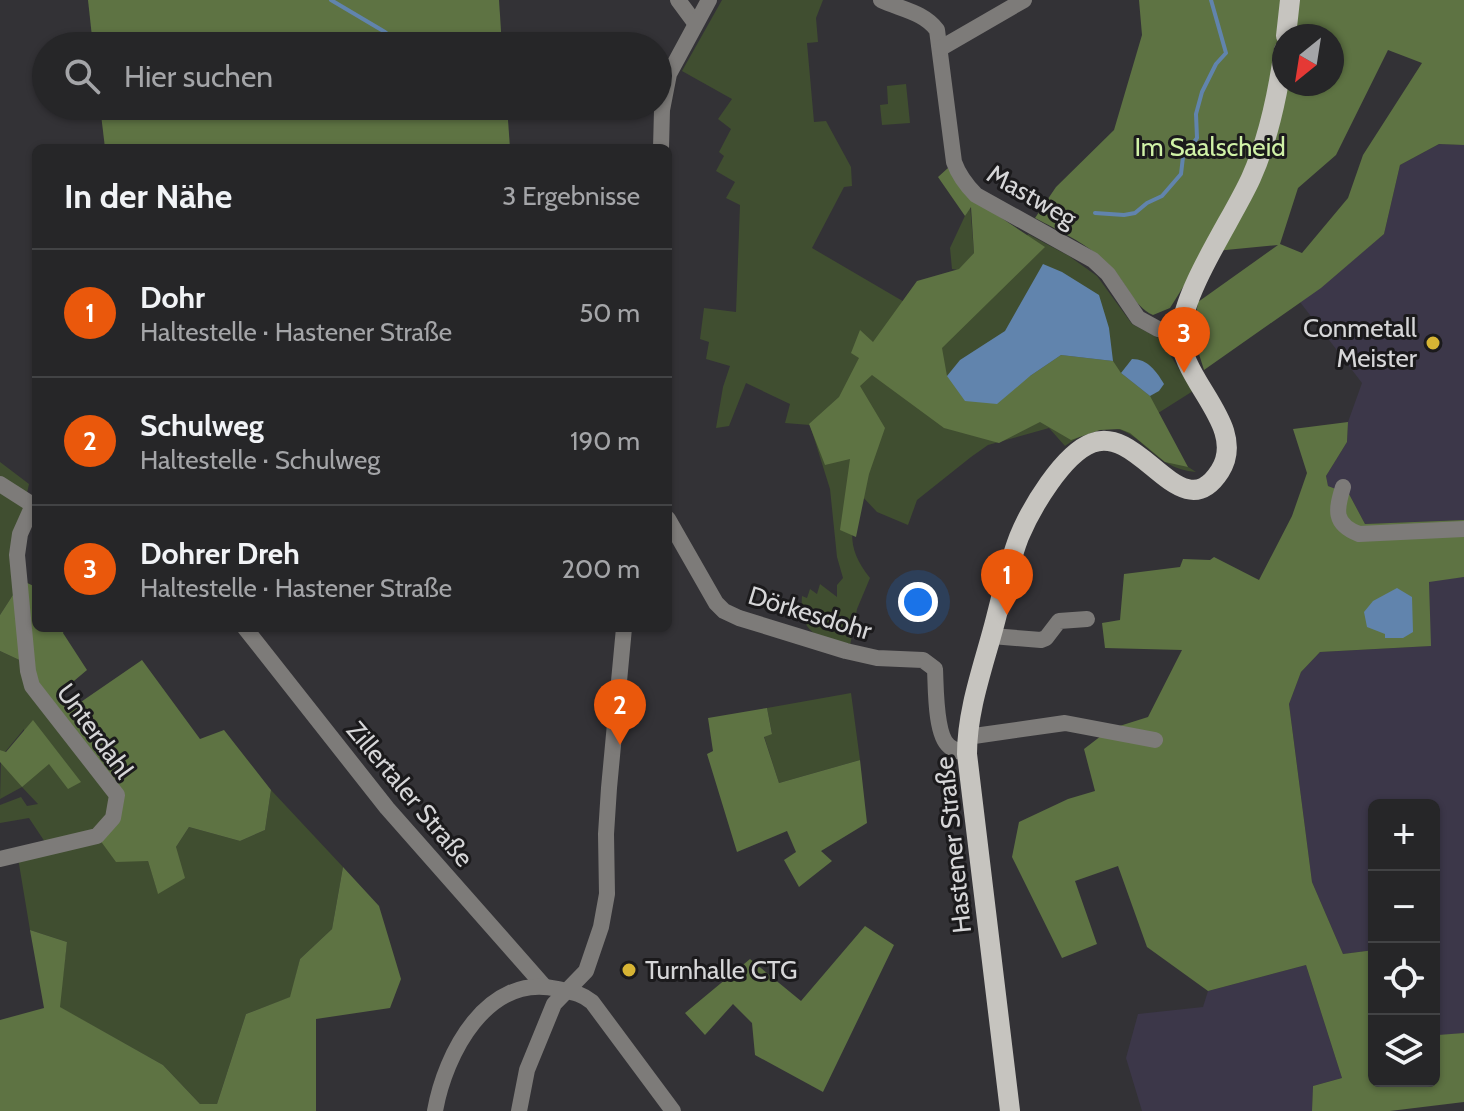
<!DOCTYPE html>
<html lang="de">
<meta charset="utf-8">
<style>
:root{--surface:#262628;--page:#2e2e30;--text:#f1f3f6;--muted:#a4a5a8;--line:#424345;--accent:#ea580c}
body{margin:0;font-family:Cabin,sans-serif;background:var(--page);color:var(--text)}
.controls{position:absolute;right:24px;bottom:24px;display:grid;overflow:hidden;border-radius:12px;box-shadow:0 2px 6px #0004}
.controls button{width:72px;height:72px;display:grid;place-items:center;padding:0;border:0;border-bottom:2px solid var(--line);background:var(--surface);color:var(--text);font:40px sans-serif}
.compass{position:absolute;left:1272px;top:24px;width:72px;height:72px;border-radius:50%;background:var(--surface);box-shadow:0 2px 6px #0004;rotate:210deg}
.you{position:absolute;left:918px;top:602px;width:28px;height:28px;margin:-20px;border:6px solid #fff;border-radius:50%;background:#1a73e8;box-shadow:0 0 0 12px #1a73e833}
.badge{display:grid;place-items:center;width:52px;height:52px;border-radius:50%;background:var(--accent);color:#fff;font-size:26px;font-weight:700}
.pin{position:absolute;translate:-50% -66px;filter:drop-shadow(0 2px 4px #0008)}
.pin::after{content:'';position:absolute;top:42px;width:28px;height:24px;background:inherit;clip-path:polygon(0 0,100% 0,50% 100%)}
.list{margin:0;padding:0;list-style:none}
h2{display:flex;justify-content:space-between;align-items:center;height:104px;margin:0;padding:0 32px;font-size:34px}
h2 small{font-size:26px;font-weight:400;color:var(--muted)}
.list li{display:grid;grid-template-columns:52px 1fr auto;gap:24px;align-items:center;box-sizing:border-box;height:128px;padding:0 32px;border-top:2px solid var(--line)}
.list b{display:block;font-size:30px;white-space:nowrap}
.list p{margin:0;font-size:26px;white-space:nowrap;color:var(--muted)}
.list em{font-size:26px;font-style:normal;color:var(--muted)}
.icon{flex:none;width:44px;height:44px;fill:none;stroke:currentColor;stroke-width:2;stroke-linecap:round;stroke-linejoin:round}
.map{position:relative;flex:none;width:1464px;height:1111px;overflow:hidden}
.search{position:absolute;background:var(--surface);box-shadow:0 2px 6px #0004;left:32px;top:32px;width:640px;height:88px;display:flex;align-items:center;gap:20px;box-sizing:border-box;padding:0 28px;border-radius:44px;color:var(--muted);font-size:30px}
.panel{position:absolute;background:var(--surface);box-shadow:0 2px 6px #0004;left:32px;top:144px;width:640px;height:488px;border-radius:12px}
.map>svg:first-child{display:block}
</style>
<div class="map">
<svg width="1464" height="1111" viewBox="0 0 1464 1111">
<rect width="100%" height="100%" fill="#333236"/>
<g fill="#3c3749">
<path d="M1439,144L1464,145V520L1365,524L1349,494L1328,486L1326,476L1347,442L1348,422L1362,383L1300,302L1321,287L1384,234L1400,165Z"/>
<path d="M1464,577V1033L1438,1036L1434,1006V805H1374V950L1343,954L1312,882L1289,704L1301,672L1320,652L1430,646L1429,581Z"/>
<path d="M1306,965L1342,1078L1313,1086L1312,1111H1142L1126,1058L1138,1014L1203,1007L1208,991Z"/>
</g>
<g fill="#404e30">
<path d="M722,0H823L816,18L818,42L807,43L814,122L826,121L851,167L852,186L844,187L812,248L918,310L1015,261L1028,234L1069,256L1097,276L1132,324L1160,339L1193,391L1144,422L1176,459L1196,472C1138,469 1138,395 1065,446L1049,428L988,445L971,457L917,500L908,525L877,512L860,494C850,530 846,548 870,578L857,609L850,646C818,637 799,635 802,596L807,598L810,589L817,594L820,584L837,597V585L843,578L837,557L830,489L810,425L785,423L790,404L746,383L729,426L716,428L723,387L730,366L706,359L709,342L700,339L704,308L736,312L740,205L726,198L735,182L716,171L724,156L719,152L731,129L718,119L732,99L682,71Z"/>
<path d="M906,84L910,123L882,125L880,105L888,104L887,86Z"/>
<path d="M970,205L974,253L959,270L952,269L950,248Z"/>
<path d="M0,462L29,484L11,570L22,581L0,615Z"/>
<path d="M0,651L28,664L117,795L106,828L45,842L29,818L0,823V805L21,797L27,806L38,804L22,787L0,799L1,761L22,787L24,729L5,752L0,750Z"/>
<path d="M851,693L860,760L779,783L764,736L772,733L767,708Z"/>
<path d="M271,790L343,867L332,929L300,959L291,997L246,1014L217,1104H200L163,1065L59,1007L67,942L30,930L18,858L103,839L148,861L158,893L176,847L189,827L240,841L265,830Z"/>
</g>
<g fill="#5e7343" fill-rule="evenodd">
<path d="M88,0H499L502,46H93Z"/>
<path d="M1139,0H1464V145L1439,144L1400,165L1384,234L1321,288L1204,370L1193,335L1198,302L1278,245L1205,252L1170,308L1153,315C1133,306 1126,282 1111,267C1090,245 1061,232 1035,218L1056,187L1114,130L1142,35ZM1284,36H1332V84H1284ZM1388,50L1422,63L1363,155L1348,198L1302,253L1280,244L1298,188L1336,155Z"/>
<path d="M100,106H507L510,148H105Z"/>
<path d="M948,168L976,201L1045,247L942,348L947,376H1030L1061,355L1113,361L1121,373L1150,396L1188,467L1165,462L1130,433L1120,429L1100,430L1071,440L1040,422L999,443L944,428L872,375L860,386L885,428L869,474L856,537L840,530L850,459L825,465L809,424L839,397L859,358L851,353L860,330L873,342L917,281L959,269L974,253L971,207L965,216L938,177Z"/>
<path d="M1348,422L1347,442L1326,476L1328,486L1349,494L1365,524L1464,520V577L1429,582L1431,646L1320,652L1301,672L1289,704L1312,882L1343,954L1374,950V1081H1434V1006L1438,1035L1464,1033V1102L1390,1111H1312L1313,1086L1342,1078L1306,965L1208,991L1147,947L1118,866L1075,881L1097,944L1062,958L1012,857L1019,822L1068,799L1095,791L1084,749L1110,729L1148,717L1182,650L1105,648L1102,623L1120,620L1124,574L1180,567L1183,559L1210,560L1214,557L1259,580L1292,516L1307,473L1293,429Z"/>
<path d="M25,582L36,587V628H65L63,633L87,670L56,696L75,706L142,660L200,739L224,730L271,790L265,830L240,841L189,827L176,847L185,878L158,894L148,861L116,862L97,836L116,794L32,686L28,664L0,651V615L20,584Z"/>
<path d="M767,708L772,734L764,737L779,783L860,760L867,823L821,851L832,861L799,887L784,860L796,852L787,831L737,852L707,754L713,751L708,718Z"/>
<path d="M33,720L81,782L68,789L49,764L22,787L0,762V750L6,752Z"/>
<path d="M343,867L379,906L401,979L390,1008L316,1019V1111H0V1020L44,1008L30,930L67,942L60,1007L163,1065L200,1104H217L246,1014L290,997L300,959L332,929Z"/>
<path d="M865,926L894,945L823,1092L755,1055L752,1023L733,1004L705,1035L685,1013L750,959L801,1001Z"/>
</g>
<g fill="#6184ad">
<path d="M1043,264L1062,272L1099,295L1109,328L1113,361L1061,355L1030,376L997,404L965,401L947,376L960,360L1005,331Z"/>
<path d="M1132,359C1148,359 1156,371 1164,384L1159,391L1150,396L1121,373Z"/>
<path d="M1397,588L1412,597L1413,632L1403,638H1385V634L1367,627L1364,612L1373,601Z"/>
</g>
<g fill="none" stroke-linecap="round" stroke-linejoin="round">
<g stroke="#6184ad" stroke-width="4">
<path d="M331,0L385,32L403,46"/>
<path d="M1095,213L1124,215L1135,213L1147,203L1162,196L1181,174L1183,157L1197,138L1196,114L1202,92L1216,64L1226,53L1211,0"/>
</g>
<g stroke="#7d7b79" stroke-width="16">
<path d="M678,0L695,23"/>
<path d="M881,0C900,9 924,12 937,30L954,162C959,176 966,185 976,195L1093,260L1108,274L1138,318L1158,329L1181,332"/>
<path d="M941,48L1024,0"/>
<path d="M661,148L662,110L669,74L709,0"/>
<path d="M0,484L36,507"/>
<path d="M1343,487C1336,510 1333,524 1359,534L1464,529"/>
<path d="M668,519L716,603L724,611L739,618L846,651L877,658L923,660L935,669C936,687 935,735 949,746C953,750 961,752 967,754"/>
<path d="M245,628L387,808L544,986"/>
<path d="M992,636L1041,640L1046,638L1059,621L1087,619"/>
<path d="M967,737L1065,723L1155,740"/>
<path d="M0,859L97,836L113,818L117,795L32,686L28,671L17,555L20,534L33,505"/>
<path d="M435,1111C445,1054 487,972 558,989C571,992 581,993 592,1002L673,1111"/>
<path d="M519,1111L527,1070L554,1004L586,971L601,927L607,894L606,834L609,788L624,628"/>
</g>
<g stroke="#c6c4bf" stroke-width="20">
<path d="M1286,36L1290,0"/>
<path d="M1010,1111L967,754C967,708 985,662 996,618C1003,591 1009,563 1019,537C1031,508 1063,454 1092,443C1141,424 1181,532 1220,471C1249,425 1177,379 1181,332C1183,290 1233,218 1251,178C1269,138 1278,93 1284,50"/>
</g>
</g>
<g fill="#d7b434" stroke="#1b1a1c" stroke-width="3">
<circle cx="1433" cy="343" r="8"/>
<circle cx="629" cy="970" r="8"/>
</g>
<g text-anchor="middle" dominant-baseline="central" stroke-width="6" stroke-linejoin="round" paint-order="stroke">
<g font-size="26" fill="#d0f2a7" stroke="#1b1a1c">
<text x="1210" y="147">Im Saalscheid</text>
</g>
<g font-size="26" fill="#d6d6d8" stroke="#1b1a1c">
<text transform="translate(1032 196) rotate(30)">Mastweg</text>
<text transform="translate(810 613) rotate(17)">Dörkesdohr</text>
<text transform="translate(95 731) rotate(54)">Unterdahl</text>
<text transform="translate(410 794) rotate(50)">Zillertaler Straße</text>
<text transform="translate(953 845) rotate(-96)">Hastener Straße</text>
</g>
<g font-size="26" fill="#d6d6d8" stroke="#1b1a1c" text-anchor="end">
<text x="1417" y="328">Conmetall<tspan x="1417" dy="30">Meister</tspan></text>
<text x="645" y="970" text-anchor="start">Turnhalle CTG</text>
</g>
</g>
</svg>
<div class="controls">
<button>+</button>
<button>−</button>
<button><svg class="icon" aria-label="locate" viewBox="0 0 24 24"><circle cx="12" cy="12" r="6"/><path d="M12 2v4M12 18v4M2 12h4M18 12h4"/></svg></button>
<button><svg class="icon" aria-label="layers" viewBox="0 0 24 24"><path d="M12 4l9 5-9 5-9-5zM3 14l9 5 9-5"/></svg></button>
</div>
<svg class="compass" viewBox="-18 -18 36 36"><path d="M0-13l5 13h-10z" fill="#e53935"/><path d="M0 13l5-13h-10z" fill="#a4a5a8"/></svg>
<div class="you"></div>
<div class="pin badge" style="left:1007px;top:615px">1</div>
<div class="pin badge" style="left:620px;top:745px">2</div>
<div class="pin badge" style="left:1184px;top:373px">3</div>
<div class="search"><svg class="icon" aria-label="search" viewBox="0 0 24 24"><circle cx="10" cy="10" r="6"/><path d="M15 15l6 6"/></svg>Hier suchen</div>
<section class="panel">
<h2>In der Nähe<small>3 Ergebnisse</small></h2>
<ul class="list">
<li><span class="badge">1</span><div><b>Dohr</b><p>Haltestelle · Hastener Straße</p></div><em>50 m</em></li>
<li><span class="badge">2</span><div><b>Schulweg</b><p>Haltestelle · Schulweg</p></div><em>190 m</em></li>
<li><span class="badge">3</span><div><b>Dohrer Dreh</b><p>Haltestelle · Hastener Straße</p></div><em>200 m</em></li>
</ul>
</section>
</div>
